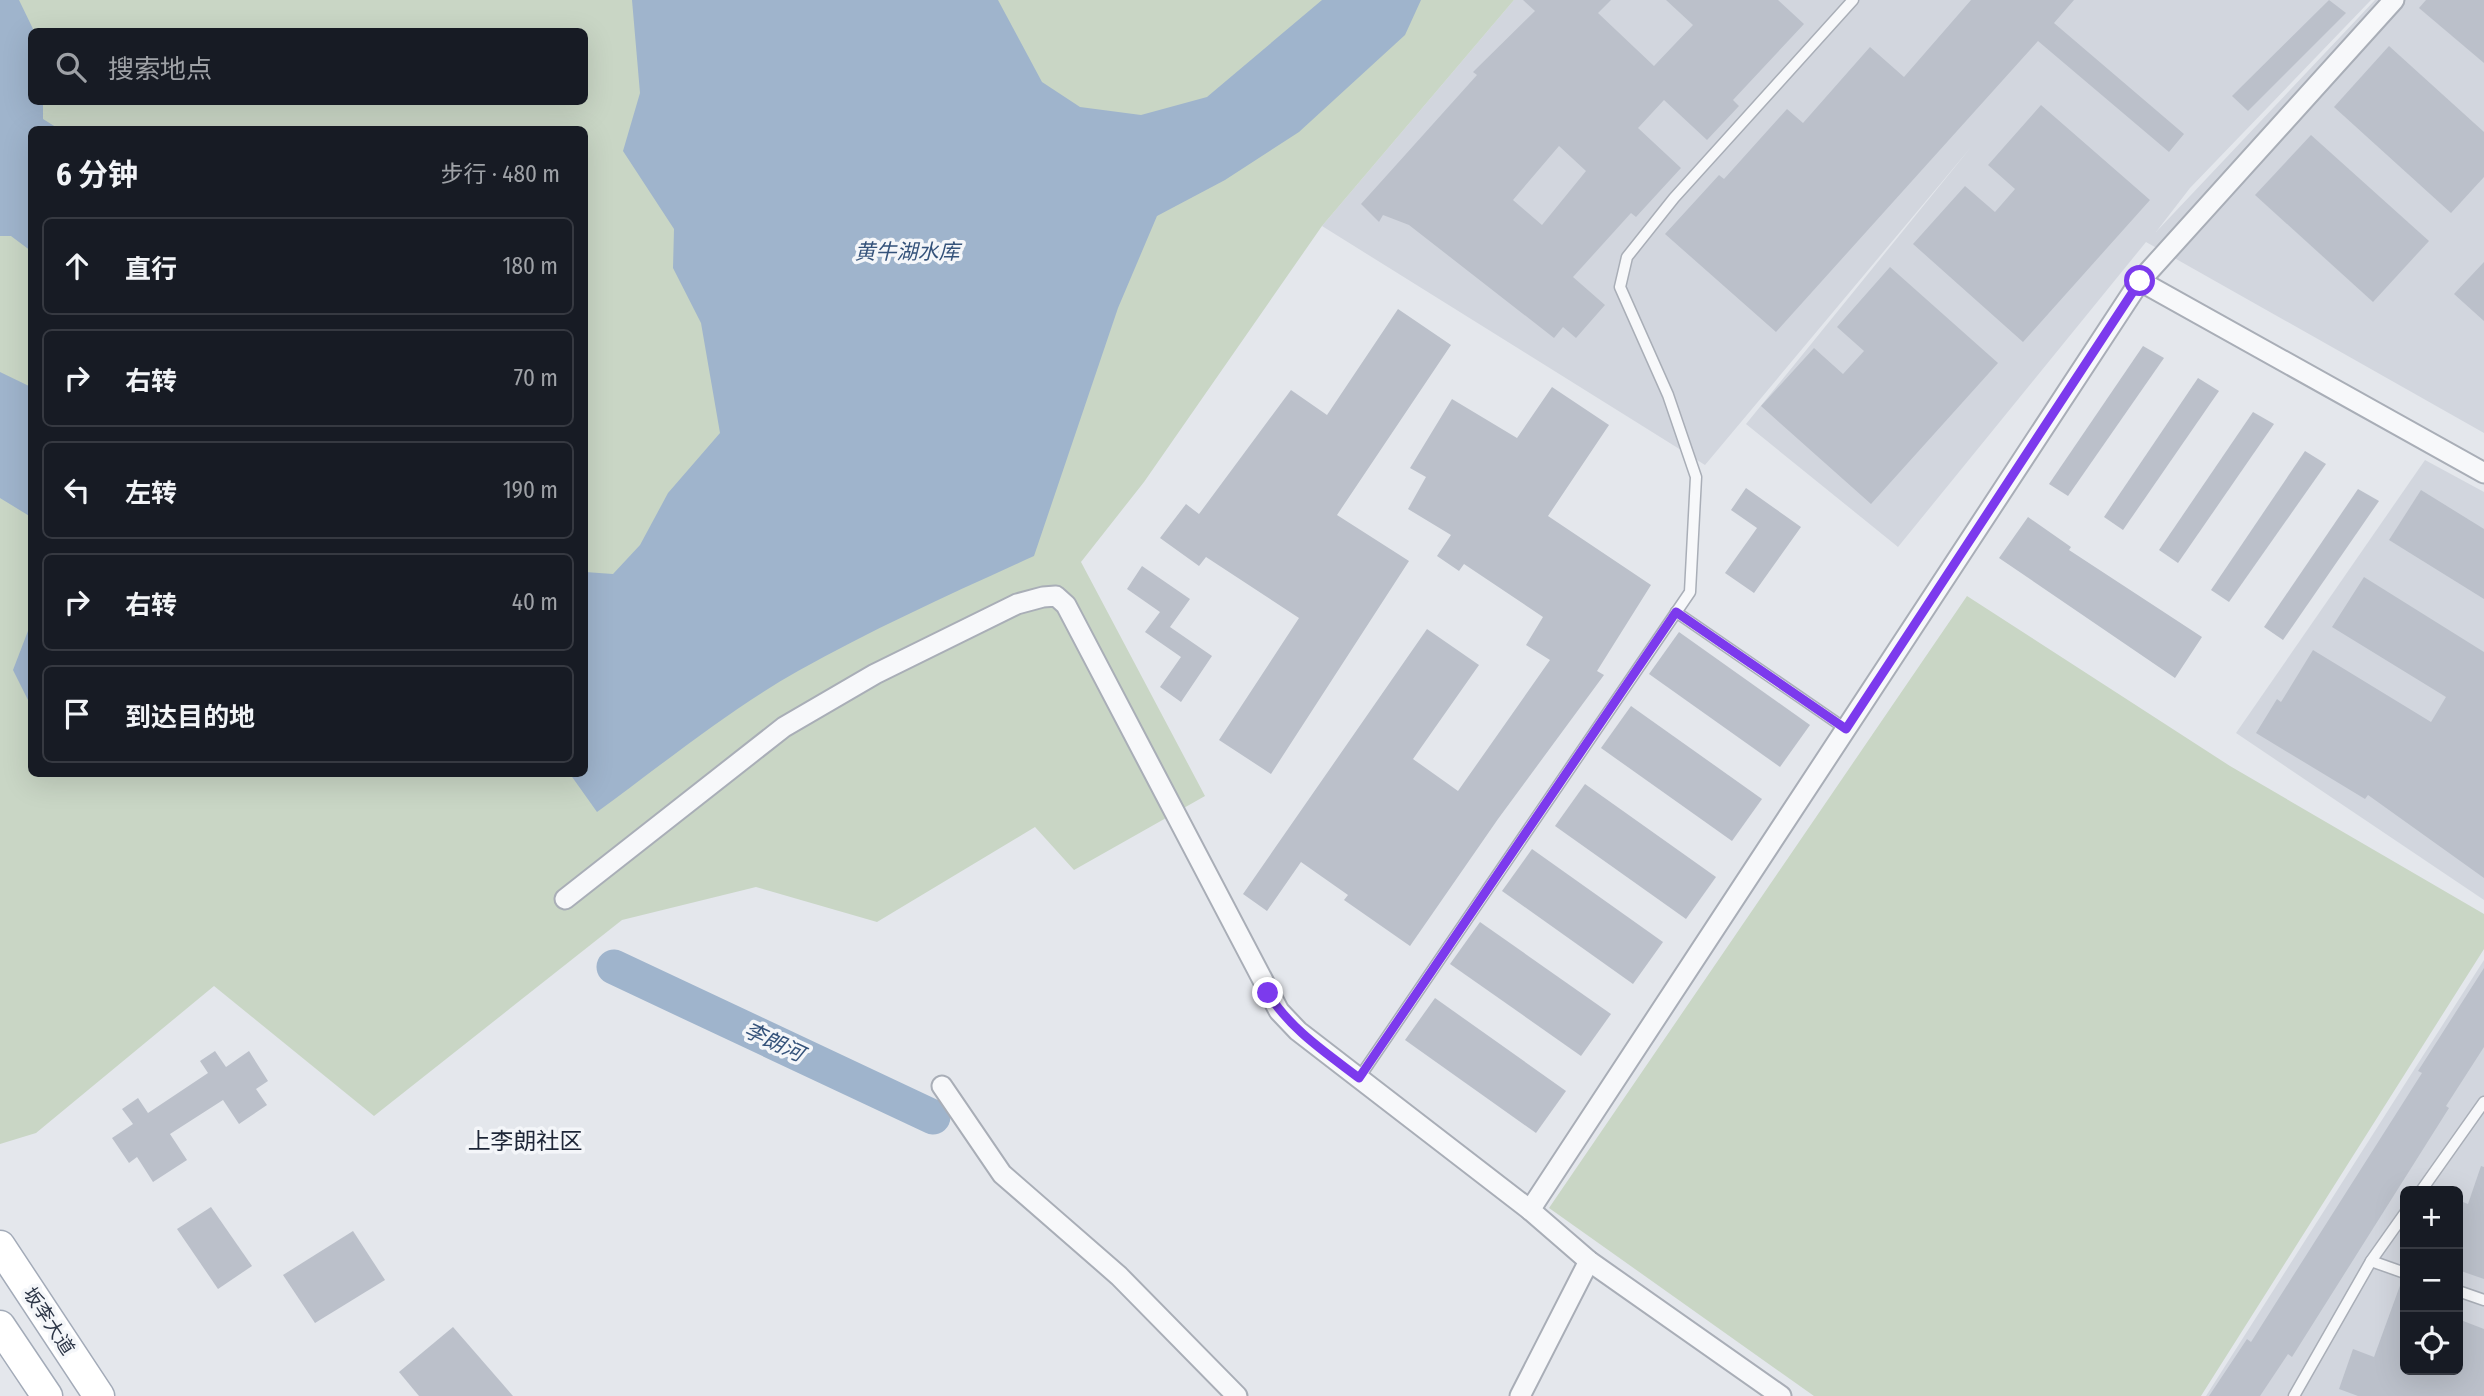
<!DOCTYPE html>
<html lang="zh">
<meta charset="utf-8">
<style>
:root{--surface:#171b24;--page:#242831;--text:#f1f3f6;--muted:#9ea1a6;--line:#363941}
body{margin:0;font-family:"Fira Sans Condensed","Noto Sans SC",sans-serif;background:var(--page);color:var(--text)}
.controls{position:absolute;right:21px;bottom:21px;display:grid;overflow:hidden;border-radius:10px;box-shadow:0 7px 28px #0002}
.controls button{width:63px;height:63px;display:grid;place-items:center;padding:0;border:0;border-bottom:2px solid var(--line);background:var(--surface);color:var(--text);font:35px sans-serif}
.stop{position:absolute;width:21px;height:21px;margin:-16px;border:5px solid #7c3aed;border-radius:50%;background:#fff}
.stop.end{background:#7c3aed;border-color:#fff;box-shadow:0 2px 7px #0008}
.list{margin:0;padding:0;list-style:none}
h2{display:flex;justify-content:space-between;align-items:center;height:91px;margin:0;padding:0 28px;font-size:30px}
h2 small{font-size:23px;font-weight:400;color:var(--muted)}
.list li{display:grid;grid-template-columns:46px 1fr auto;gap:21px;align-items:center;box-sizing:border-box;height:98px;margin:0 14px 14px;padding:0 14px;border:2px solid var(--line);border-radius:10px}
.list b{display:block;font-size:26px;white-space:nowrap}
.list em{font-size:23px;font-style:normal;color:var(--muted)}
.icon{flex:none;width:38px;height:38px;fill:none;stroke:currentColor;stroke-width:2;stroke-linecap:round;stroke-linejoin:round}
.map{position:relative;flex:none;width:2484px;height:1396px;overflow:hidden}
.search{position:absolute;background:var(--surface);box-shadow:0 7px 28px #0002;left:28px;top:28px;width:560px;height:77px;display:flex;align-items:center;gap:18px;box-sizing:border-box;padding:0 24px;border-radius:10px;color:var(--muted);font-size:26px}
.panel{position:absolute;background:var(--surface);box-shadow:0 7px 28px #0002;left:28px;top:126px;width:560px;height:651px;border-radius:10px}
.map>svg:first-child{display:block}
</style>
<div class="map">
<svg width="2484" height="1396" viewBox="0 0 2484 1396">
<rect width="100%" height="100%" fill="#e4e7ec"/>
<g fill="#d2d6de" fill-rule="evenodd">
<path d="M1514,0H2371L2190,188L2156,232L2375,0H2484V433L2146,242L1898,547L1746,424L1972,146L1705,465L1322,226Z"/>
<path d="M2425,460L2484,492V900L2236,733Z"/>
<path d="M2484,960V1396H2206ZM2405,1191H2458V1370H2405Z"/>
</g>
<g fill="#c9d6c5" fill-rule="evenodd">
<path d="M0,0H1514L1322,226L1144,482L1081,562L1205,796L1074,870L1035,827L877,922L756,887L622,920L374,1116L214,986L36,1133L0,1144ZM32,32H584V102H32ZM32,130H584V774H32Z"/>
<path d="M1967,596L2230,766L2484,914V949L2201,1396H1814L1549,1208Z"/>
</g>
<g fill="#9fb4cc">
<path d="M0,0H19L34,31L32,32V102H43V119L59,129L32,130L31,251L11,236H0Z"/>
<path d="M632,0H998L1042,82L1080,107L1141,115L1207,97L1322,0H1421L1405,35L1299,132L1225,180L1157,216L1118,308L1034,556C955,592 875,628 798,671C727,711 663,764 597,812L570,774H584L585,572L613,574L640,545L668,493L720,433L701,323L673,268L674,229L623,151L640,93Z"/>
<path d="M0,372L31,387V517L0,498Z"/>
<path d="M31,623L32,706H31L13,670Z"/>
</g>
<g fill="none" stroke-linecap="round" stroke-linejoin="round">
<path stroke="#9fb4cc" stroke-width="35" d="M614,967L933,1117"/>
</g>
<g fill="#bbc0ca" fill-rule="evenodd">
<path d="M1523,0H1611L1598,13L1654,66L1693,25L1666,0H1778L1804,24L1733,100L1739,106L1707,140L1664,100L1638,128L1681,168L1636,217L1631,213L1573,277L1605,305L1576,338L1563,327L1554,338L1409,225L1383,215L1379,222L1361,204L1477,75L1473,72L1535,11ZM1559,146L1586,171L1542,225L1513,200Z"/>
<path d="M1971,0H2074L2054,23L2184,134L2169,152L2038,41L1776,332L1665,234L1719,175L1724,179L1787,109L1803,123L1870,47L1904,77Z"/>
<path d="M2329,0L2346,13L2248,111L2232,96Z"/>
<path d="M2426,0H2484V63L2419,8Z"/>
<path d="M2389,46L2484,132V177L2451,213L2334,107Z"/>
<path d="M2041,105L2150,200L2023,342L1913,244L1965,186L1995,212L2015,189L1988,165Z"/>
<path d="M2311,135L2429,241L2373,302L2255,195Z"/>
<path d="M2484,262V321L2454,294Z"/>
<path d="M1890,267L1998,363L1871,504L1761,406L1814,348L1843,374L1864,351L1837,327Z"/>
<path d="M1398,309L1451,345L1337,515L1409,561L1271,774L1219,740L1299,618L1206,557L1199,566L1160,538L1186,504L1199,514L1291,390L1327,415Z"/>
<path d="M2143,346L2164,358L2068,496L2049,484Z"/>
<path d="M2198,378L2219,391L2123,530L2104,517Z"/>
<path d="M1552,387L1609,425L1548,516L1651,585L1597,671L1604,675L1498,819L1410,946L1344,900L1348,895L1301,862L1267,911L1243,894L1427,629L1479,665L1413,759L1458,791L1550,660L1526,645L1543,617L1464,564L1459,571L1437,556L1451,535L1408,509L1426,477L1410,468L1452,399L1517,438Z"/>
<path d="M2253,412L2274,424L2178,563L2159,550Z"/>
<path d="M2305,451L2326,464L2229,602L2211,590Z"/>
<path d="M1746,488L1801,527L1754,593L1725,573L1757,528L1731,510Z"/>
<path d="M2358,489L2379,501L2283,640L2264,627Z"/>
<path d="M2421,490L2484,529V599L2389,540Z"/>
<path d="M2028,517L2071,547L2069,550L2202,637L2175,678L1999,558Z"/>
<path d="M1142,566L1190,599L1170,627L1212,656L1181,702L1160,687L1181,657L1145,632L1160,612L1127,589Z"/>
<path d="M2364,577L2484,652V878L2368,795L2365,799L2256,733L2277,699L2281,702L2313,650L2431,722L2446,697L2332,627Z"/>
<path d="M1679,632L1810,725L1780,767L1649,674Z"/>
<path d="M1631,706L1762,799L1732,841L1601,748Z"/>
<path d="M1585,784L1716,877L1686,919L1555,826Z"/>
<path d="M1532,849L1663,942L1633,984L1502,891Z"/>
<path d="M1480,922L1611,1014L1581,1056L1450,964Z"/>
<path d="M2484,968V1047L2446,1106L2449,1108L2292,1357L2288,1354L2260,1396H2209L2247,1339L2251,1342L2422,1073L2418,1071Z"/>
<path d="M1435,998L1566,1091L1536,1133L1405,1040Z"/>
<path d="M215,1051L226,1067L249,1051L268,1081L256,1089L267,1105L239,1124L223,1100L170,1134L187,1160L153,1182L137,1157L129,1163L112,1138L133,1124L122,1109L138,1098L148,1113L208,1073L200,1061Z"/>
<path d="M2481,1166L2484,1167V1279L2458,1270V1200L2468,1204Z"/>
<path d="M211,1207L252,1266L218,1289L177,1229Z"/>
<path d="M353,1231L385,1280L315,1323L283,1275Z"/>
<path d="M2402,1280H2405V1370H2458V1319L2484,1329V1396H2358L2339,1389L2353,1349L2374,1357Z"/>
<path d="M453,1327L513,1396H419L399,1372Z"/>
</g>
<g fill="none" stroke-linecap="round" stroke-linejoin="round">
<g stroke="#a9aeb7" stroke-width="13">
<g id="service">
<path d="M1676,612L1846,729"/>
<path d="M1359,1078L1690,592L1696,477L1668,395L1620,287L1627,257L1674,198L1853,0"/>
<path d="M2421,1191L2484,1102"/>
<path d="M2371,1261L2405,1273"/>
<path d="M2458,1291L2484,1300"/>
<path d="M2294,1396L2371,1261L2405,1213"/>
</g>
</g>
<g stroke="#a9aeb7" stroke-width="23">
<g id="minor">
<path d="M2140,281L2484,473"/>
<path d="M565,899L784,727L875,674L1017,604L1043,597L1056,596L1066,605L1279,1011L1298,1031L1530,1210L1589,1261L1781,1396"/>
<path d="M942,1086L1002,1174L1119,1276L1237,1396"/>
<path d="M1530,1210L2140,281L2394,0"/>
<path d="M1520,1396L1589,1261"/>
</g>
</g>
<g stroke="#a3abb8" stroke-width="33">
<g id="primary">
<path d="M0,1246L99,1396"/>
<path d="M0,1326L47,1396"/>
</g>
</g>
<use href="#service" stroke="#f7f8fa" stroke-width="10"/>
<use href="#minor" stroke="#f7f8fa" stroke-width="19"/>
<use href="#primary" stroke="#fff" stroke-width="30"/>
</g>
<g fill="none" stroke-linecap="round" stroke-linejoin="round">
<path stroke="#7c3aed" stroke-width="9" d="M1268,993C1290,1029 1325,1052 1359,1078L1676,612L1846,729L2140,281"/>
</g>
<g text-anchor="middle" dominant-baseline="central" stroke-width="7" stroke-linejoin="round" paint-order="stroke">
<g font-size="19" fill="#2b3445" stroke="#f4f6f9">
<text transform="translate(49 1321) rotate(57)">坂李大道</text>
</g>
<g font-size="21" font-style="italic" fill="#34527a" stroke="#f4f6f9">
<text x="907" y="252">黄牛湖水库</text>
<text transform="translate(774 1042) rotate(25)">李朗河</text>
</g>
<g font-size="23" fill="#1d2536" stroke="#f4f6f9">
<text x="525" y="1141">上李朗社区</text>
</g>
</g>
</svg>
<div class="controls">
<button>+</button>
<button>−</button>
<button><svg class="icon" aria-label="locate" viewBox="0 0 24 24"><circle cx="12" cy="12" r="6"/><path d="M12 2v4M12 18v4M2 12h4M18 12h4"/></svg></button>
</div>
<div class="stop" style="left:2140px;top:281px"></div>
<div class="stop end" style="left:1268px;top:993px"></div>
<div class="search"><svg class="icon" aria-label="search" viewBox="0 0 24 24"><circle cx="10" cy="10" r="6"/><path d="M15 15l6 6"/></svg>搜索地点</div>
<section class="panel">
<h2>6 分钟<small>步行 · 480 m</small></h2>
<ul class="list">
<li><svg class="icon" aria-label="ahead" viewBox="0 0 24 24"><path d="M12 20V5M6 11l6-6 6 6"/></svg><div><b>直行</b></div><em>180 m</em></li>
<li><svg class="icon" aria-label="right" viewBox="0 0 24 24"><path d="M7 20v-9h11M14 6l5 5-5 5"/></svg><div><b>右转</b></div><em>70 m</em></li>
<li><svg class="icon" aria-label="left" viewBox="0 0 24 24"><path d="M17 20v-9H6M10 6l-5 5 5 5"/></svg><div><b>左转</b></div><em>190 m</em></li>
<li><svg class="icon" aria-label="right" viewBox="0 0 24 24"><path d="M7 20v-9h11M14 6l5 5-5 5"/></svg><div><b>右转</b></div><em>40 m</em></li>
<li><svg class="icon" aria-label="arrive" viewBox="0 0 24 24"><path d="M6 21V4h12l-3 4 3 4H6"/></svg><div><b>到达目的地</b></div></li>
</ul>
</section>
</div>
